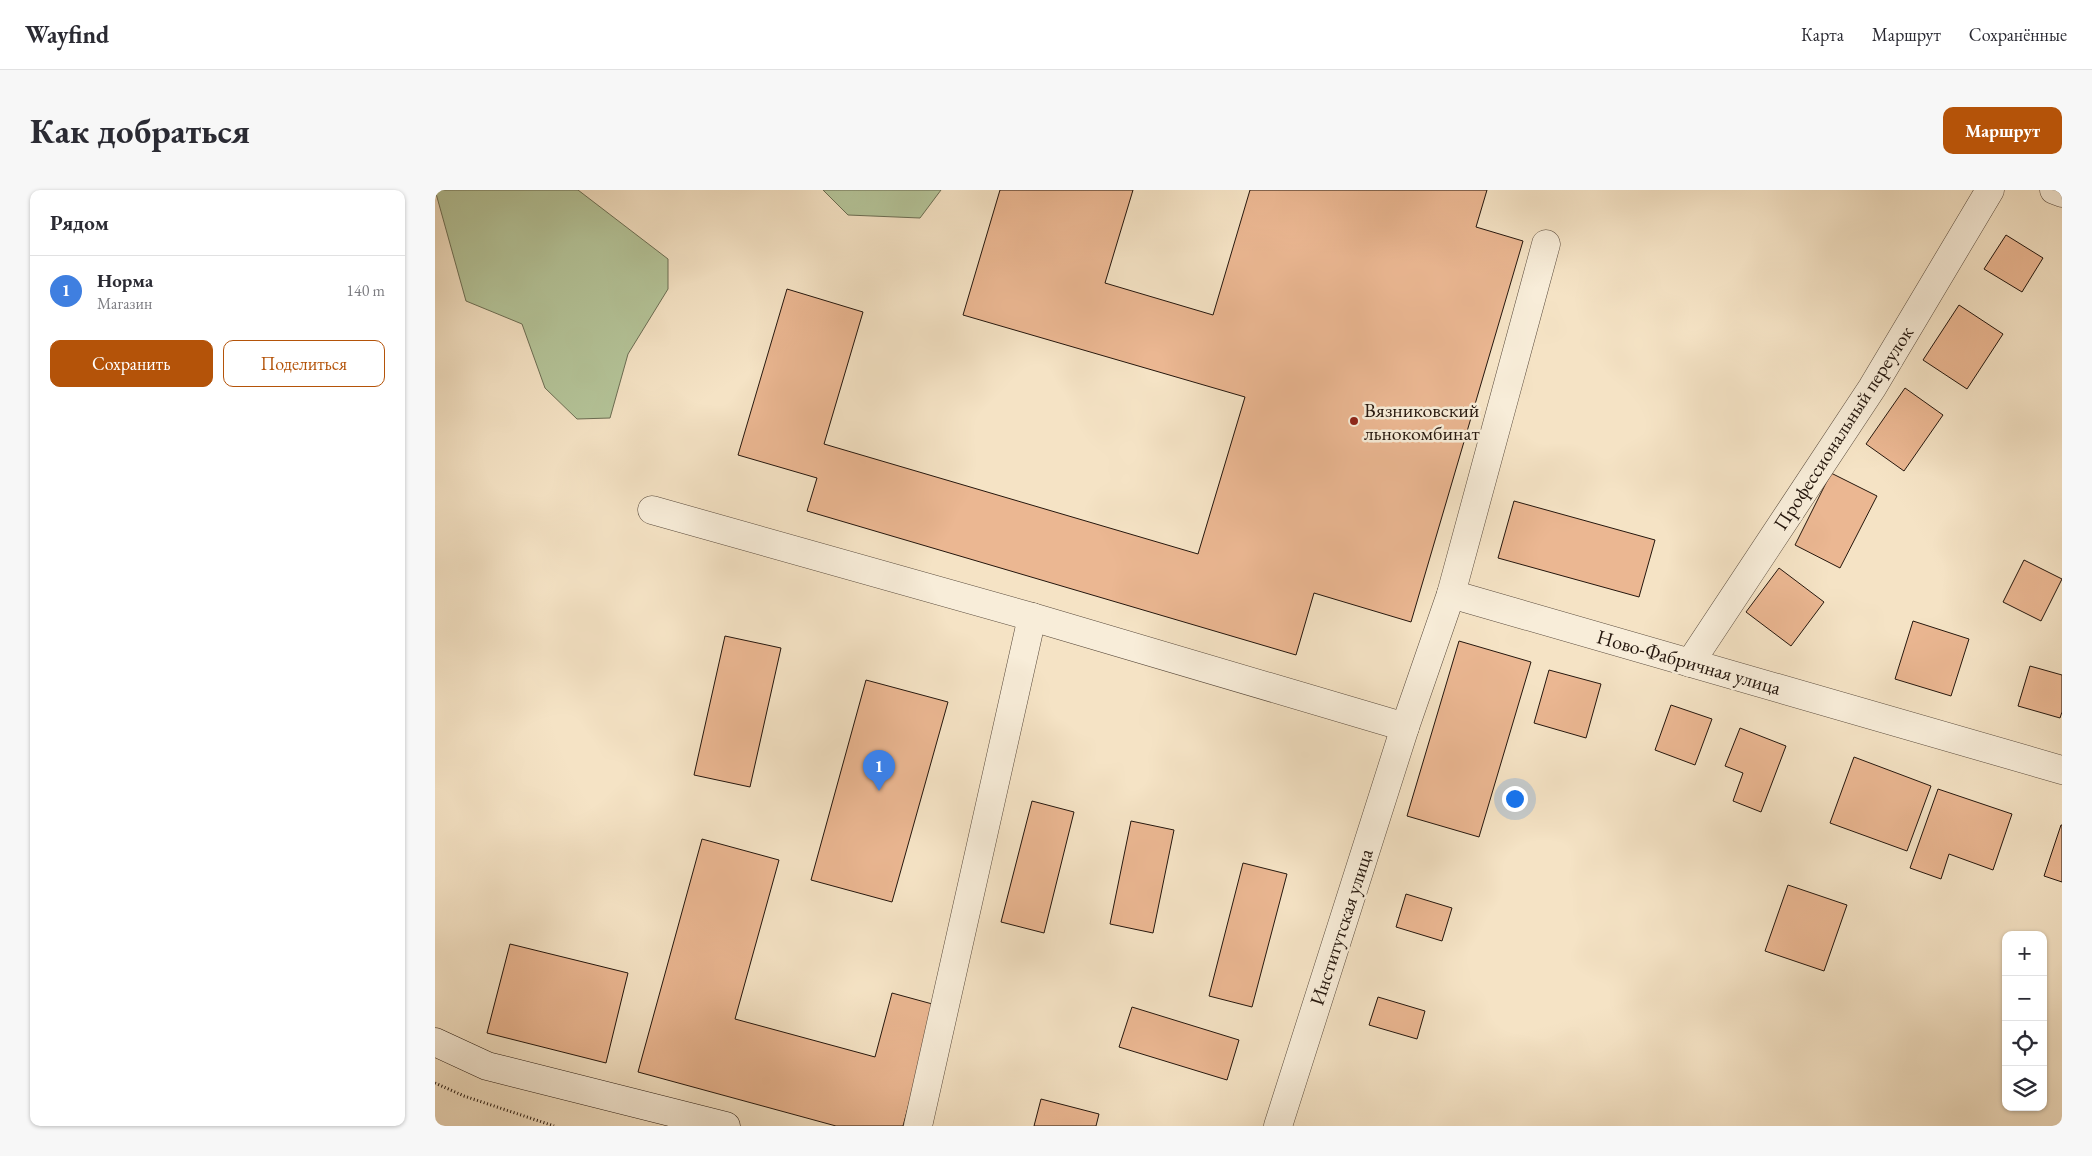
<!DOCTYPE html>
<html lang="ru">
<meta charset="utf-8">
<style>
:root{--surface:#fff;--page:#f7f7f7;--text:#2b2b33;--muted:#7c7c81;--line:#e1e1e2;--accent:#b45309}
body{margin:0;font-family:"EB Garamond",serif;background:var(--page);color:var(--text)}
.controls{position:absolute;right:15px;bottom:15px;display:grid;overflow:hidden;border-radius:10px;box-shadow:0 1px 4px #0004}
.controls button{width:45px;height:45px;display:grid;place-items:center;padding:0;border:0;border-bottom:1px solid var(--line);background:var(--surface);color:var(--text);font:25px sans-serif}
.you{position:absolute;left:1079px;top:608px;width:18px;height:18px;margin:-12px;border:4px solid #fff;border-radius:50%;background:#1a73e8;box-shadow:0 0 0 8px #1a73e833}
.badge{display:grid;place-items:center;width:32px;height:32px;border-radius:50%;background:var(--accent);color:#fff;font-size:16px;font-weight:700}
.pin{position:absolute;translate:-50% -41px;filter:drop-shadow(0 1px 2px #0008)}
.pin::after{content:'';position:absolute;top:26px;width:18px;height:15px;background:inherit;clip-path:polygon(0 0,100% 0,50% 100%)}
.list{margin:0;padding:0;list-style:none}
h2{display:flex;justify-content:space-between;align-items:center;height:65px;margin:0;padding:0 20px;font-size:21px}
h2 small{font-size:16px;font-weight:400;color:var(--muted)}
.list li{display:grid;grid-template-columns:32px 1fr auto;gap:15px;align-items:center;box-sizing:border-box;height:70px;padding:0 20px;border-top:1px solid var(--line)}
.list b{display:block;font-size:19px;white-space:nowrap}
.list p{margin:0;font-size:16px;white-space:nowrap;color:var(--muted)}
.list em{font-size:16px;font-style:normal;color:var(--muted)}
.actions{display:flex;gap:10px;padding:15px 20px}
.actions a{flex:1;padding:11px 0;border:1px solid var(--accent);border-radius:10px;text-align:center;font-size:18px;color:var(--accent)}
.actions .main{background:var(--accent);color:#fff}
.icon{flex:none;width:28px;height:28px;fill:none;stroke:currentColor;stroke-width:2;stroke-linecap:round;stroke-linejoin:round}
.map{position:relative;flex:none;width:1627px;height:936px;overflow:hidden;border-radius:10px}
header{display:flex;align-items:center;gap:30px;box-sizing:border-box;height:70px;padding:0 25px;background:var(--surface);border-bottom:1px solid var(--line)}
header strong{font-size:24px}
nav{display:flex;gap:28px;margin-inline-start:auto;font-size:18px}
.intro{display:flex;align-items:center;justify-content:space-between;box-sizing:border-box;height:120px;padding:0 30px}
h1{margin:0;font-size:35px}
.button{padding:12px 22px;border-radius:10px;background:var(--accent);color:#fff;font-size:18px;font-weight:700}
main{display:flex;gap:30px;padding:0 30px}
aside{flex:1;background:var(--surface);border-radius:10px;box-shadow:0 1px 4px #0004}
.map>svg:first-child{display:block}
</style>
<header>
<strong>Wayfind</strong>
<nav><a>Карта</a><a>Маршрут</a><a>Сохранённые</a></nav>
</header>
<div class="intro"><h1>Как добраться</h1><a class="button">Маршрут</a></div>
<main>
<aside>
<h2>Рядом<small></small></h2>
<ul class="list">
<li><span class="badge" style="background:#3f7fe0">1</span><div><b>Норма</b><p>Магазин</p></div><em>140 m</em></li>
</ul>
<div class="actions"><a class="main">Сохранить</a><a>Поделиться</a></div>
</aside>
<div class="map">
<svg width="1627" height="936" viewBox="0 0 1627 936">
<rect width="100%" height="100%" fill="#f5e3c5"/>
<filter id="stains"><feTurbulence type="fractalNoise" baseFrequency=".004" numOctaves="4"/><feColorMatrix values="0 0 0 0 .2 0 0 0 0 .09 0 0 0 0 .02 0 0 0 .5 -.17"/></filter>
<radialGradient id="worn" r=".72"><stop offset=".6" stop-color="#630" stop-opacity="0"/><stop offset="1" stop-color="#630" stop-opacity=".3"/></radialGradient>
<g fill="#b5c59a" stroke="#6c6e54">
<path d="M0,0H143L233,69V99L193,164L175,228L142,229L110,198L87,134L31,111Z"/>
<path d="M388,0H506L485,28L413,25Z"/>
</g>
<g fill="#ebb792" stroke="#24160d">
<path d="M565,0H698L670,93L778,125L815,0H1052L1041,37L1088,51L976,432L879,403L861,465L372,321L382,288L303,265L352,99L428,122L389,254L763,364L810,207L528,125Z"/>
<path d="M1571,45L1608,68L1587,102L1549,79Z"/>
<path d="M1524,115L1568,144L1532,199L1488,170Z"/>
<path d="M1470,198L1508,225L1469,281L1431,254Z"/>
<path d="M1396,283L1442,306L1405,378L1360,355Z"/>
<path d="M1079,311L1220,350L1204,407L1063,368Z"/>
<path d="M1589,370L1627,389L1606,431L1568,412Z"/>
<path d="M1344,378L1389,412L1356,456L1311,422Z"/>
<path d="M1478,431L1534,449L1516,506L1460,489Z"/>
<path d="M290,446L346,458L315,597L259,585Z"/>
<path d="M1024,451L1096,472L1044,647L972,626Z"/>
<path d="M1595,476L1627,485V522L1625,528L1583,516Z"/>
<path d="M1114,480L1166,494L1151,548L1099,533Z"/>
<path d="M431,490L513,512L457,712L376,690Z"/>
<path d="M1236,515L1277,529L1260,575L1220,560Z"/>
<path d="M1305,538L1351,556L1326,622L1298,611L1308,583L1290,576Z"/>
<path d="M1419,567L1496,596L1472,661L1395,633Z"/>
<path d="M1503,599L1577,624L1558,680L1514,664L1506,689L1475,678Z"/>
<path d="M597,611L639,622L609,743L566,732Z"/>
<path d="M696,631L739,640L718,743L675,734Z"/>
<path d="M1626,635H1627V692L1609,686Z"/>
<path d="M267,649L344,670L300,829L440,867L457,803L501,815L468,936H401L203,882Z"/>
<path d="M808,673L852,684L817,817L774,806Z"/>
<path d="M1353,695L1412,715L1389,781L1330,761Z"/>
<path d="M971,704L1017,718L1007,751L961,737Z"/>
<path d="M75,754L193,783L171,873L52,843Z"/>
<path d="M943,807L990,821L982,849L934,835Z"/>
<path d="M697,817L804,850L792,890L684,857Z"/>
<path d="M606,909L664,924L661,936H599Z"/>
</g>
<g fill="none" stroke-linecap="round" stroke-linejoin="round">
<g stroke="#58493b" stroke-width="29">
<g id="minor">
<path d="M1619,0L1627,3"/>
<path d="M217,320L597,427L970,537"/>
<path d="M1016,404L1111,54"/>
<path d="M1255,473L1437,198L1555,0"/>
<path d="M483,936L597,427"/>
<path d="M843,936L970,537L1016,404L1627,580"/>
</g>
</g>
<g stroke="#24160d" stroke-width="29">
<path id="secondary" d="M0,852L52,876L291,936"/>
</g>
<path stroke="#24160d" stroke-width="3" stroke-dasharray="1 2.5" stroke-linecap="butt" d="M0,893L29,906L119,936"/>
<use href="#minor" stroke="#f8edd9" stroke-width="28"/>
<use href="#secondary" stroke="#f8edd9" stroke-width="28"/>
</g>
<circle fill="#8f2418" stroke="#f8edd9" stroke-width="2" cx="919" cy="231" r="5"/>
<g text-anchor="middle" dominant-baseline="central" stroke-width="5" stroke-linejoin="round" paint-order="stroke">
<g font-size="20" fill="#24160d" stroke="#f8edd9" text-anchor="start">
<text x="929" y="220">Вязниковский<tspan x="929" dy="23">льнокомбинат</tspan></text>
</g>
<g font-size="20" fill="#24160d" stroke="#f8edd9">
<text transform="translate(1408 238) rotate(-57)">Профессиональный переулок</text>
<text transform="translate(1254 472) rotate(16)">Ново-Фабричная улица</text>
<text transform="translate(906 737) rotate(-72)">Институтская улица</text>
</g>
</g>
<rect width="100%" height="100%" filter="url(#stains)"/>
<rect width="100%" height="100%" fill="url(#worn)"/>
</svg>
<div class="controls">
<button>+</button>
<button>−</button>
<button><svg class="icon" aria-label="locate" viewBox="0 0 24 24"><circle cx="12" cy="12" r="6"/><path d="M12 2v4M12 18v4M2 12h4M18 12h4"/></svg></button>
<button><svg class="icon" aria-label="layers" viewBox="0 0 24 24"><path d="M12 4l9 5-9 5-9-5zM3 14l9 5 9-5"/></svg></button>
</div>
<div class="you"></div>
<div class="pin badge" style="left:444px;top:601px;background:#3f7fe0">1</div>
</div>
</main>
